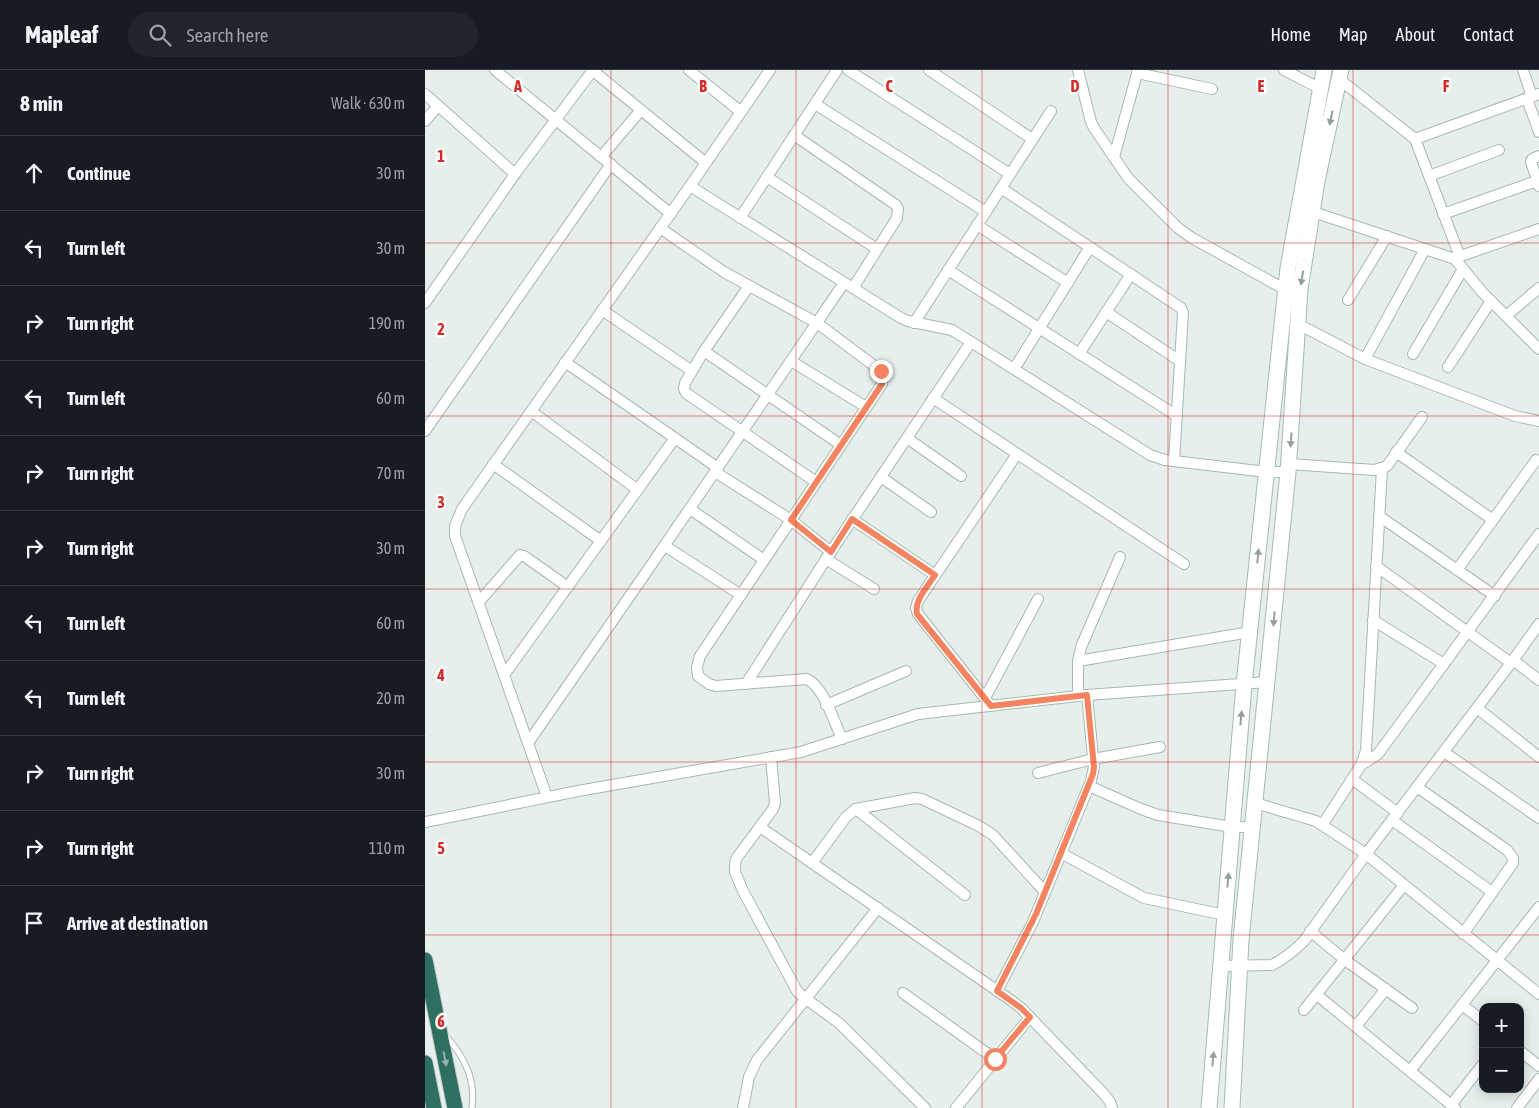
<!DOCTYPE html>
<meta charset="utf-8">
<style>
:root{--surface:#171b24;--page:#20242c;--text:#f1f3f6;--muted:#9ea1a6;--line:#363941}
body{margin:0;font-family:"Asap Condensed",sans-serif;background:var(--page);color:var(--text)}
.controls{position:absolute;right:15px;bottom:15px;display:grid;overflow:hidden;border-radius:10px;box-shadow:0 2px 12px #0003}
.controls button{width:45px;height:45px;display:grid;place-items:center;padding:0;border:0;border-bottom:1px solid var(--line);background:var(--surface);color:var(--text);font:25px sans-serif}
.stop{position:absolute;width:15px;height:15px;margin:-11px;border:4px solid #f4845f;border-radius:50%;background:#fff}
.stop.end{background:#f4845f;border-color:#fff;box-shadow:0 1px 5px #0008}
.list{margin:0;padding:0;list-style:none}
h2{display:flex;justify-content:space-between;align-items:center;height:65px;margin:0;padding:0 20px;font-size:21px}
h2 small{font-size:16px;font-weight:400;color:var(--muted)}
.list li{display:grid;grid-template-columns:32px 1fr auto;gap:15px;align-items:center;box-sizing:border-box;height:75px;padding:0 20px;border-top:1px solid var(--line)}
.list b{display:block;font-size:19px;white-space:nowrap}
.list em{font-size:16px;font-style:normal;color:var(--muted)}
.icon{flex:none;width:28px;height:28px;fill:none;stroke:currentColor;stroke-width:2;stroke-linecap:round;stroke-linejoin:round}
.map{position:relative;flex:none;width:1114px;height:1038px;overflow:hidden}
header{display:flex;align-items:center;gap:30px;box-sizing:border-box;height:70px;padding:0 25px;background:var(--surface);border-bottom:1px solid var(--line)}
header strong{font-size:24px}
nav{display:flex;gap:28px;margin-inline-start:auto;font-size:18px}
.search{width:350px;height:45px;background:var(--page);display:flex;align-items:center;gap:12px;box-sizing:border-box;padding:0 18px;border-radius:28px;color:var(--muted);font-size:19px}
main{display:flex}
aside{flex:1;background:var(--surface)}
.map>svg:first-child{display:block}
</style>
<header>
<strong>Mapleaf</strong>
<div class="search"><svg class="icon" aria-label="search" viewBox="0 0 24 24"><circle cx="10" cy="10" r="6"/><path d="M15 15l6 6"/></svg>Search here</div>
<nav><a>Home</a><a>Map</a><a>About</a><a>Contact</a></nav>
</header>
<main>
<aside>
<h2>8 min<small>Walk · 630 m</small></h2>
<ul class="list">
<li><svg class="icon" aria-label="ahead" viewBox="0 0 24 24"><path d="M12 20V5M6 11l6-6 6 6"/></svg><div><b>Continue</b></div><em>30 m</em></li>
<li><svg class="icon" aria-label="left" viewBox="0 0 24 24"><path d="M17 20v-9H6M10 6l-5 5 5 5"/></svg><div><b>Turn left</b></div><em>30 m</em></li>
<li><svg class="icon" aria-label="right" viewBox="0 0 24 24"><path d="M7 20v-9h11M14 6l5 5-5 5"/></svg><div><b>Turn right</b></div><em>190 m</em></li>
<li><svg class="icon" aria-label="left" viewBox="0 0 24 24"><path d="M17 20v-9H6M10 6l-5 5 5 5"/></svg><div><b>Turn left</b></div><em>60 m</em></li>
<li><svg class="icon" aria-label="right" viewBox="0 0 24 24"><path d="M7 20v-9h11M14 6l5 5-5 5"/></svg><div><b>Turn right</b></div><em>70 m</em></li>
<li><svg class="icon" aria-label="right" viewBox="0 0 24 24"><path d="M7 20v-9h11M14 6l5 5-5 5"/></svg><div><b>Turn right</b></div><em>30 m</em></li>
<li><svg class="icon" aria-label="left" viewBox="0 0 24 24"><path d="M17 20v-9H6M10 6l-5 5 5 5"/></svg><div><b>Turn left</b></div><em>60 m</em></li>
<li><svg class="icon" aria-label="left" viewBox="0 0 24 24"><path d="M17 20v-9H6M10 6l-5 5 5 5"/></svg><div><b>Turn left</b></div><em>20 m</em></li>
<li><svg class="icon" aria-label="right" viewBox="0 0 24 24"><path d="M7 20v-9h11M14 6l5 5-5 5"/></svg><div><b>Turn right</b></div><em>30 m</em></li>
<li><svg class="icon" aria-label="right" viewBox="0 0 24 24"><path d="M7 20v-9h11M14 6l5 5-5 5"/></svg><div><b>Turn right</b></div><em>110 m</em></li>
<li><svg class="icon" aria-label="arrive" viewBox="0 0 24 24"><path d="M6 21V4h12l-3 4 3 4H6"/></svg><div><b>Arrive at destination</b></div></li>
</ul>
</aside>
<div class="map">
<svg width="1114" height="1038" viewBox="0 0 1114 1038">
<rect width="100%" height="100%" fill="#e6efeb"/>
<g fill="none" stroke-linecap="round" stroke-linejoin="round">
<g stroke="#a8b8b2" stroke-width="7">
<path id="lane" d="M20,965C39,986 51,1009 47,1038"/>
</g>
<g stroke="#a8b8b2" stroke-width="12">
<g id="street">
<path d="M70,0L246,144"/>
<path d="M167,0L281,93"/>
<path d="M264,0L316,42"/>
<path d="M423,0L585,104"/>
<path d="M504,0L607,69"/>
<path d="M653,0L666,52L669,58L703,108L753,158L767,168L861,220"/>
<path d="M859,0L896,19"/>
<path d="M1098,0L1107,27"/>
<path d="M712,3L787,19"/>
<path d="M914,9L990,69L1035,187"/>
<path d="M0,24L90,104"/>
<path d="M1102,29L1114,62"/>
<path d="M390,34L561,142"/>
<path d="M0,51L13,36"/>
<path d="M369,65L471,135L473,139L472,148L428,218"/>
<path d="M990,69L1114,24"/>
<path d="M1114,86L1107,89L1106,92L1114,116"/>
<path d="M176,87L216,40"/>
<path d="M689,87L713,0"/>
<path d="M1004,106L1074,80"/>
<path d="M342,107L452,179"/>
<path d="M265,116L476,248L483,251L527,260L725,385L740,390L842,402H863"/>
<path d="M576,118L756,238L758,243L749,391"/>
<path d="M882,140L1030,189L1057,222L1114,279"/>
<path d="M1018,144L1112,111"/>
<path d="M315,148L412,0"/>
<path d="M552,155L643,213"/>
<path d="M235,158L299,202L392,253L456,301L458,305L457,314L275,586L272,597L273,606L284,614L291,616L382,609C399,617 409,652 417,669"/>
<path d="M1030,188L1114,159"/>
<path d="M523,200L752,346"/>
<path d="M324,216L279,281L260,313L259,319L261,323L391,412"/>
<path d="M923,230L962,166"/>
<path d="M0,233L90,104L168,0"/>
<path d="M177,240L267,301"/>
<path d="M681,242L755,291"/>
<path d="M1081,246L1114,218"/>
<path d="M489,253L626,41"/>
<path d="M873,254L940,289L1090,346L1114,351"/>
<path d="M279,281L416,375"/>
<path d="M654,284L706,204"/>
<path d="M988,284L1038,199"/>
<path d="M940,289L1000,179"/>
<path d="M366,291L441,337"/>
<path d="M140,292L293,398"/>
<path d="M1023,297L1066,231"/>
<path d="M589,299L665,177"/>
<path d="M508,328L759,494"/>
<path d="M106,341L213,420"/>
<path d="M0,361L186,94"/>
<path d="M482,368L536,406"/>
<path d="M971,382L1068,450"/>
<path d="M68,394L176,471"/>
<path d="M864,394L950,400L962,396L997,347"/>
<path d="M290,402L366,450L406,482"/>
<path d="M456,407L506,442"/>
<path d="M265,439L339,490"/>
<path d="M954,446L1070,526"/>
<path d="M427,449L510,505"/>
<path d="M240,476L316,525"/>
<path d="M401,489L449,519"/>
<path d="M951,496L1086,593"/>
<path d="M1032,500L1111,390"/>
<path d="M54,532L95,485L99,486L143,517"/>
<path d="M948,550L1019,594"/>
<path d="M1114,554L1086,593L941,784L1114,924"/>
<path d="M1088,590L1114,610"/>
<path d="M653,591L825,562"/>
<path d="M79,605L250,368"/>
<path d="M321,614L401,489L546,272"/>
<path d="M653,626V591L656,577L695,487"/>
<path d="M560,628L613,529"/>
<path d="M401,635L481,601"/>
<path d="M566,636L493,544L491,538L493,531L592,384"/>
<path d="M1052,638L1114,687"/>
<path d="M103,673L220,504L419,213"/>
<path d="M1019,682L1114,748"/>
<path d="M346,687L350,733L348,739L311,789L310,795V802L318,821L372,921L377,926L414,953L500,1038"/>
<path d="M936,695L953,684L1114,464"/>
<path d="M613,703L668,689L735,677"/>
<path d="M927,709L973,743"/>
<path d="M664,716L716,739L733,745L807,757H827"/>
<path d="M992,717L1082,780L1088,788V793L1038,864"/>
<path d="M122,727L30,466V456L37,439L265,116L345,0"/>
<path d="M431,739L540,825"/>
<path d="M967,750L1067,822"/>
<path d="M0,752L153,721L376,682L493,644L662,625L843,612"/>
<path d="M898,754L936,695L941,681L957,399"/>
<path d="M335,757L587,931L596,938L679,1024L685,1032L687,1038"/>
<path d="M636,783L719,828L800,845"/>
<path d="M387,793L421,747L431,739L490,728L497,729L554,756L568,765L620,822"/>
<path d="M885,861L920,890L987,938"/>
<path d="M796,896L847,895C859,889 869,881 879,871L941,784L891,751L830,733"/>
<path d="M572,921L607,854L666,711L669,697L662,625"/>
<path d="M478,923L570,989"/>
<path d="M892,925L1030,1038"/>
<path d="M1037,935L1058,951"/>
<path d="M879,940L979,815"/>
<path d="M931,956L961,919"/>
<path d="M1095,981L1114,996"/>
<path d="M985,1001L1114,837"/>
<path d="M1026,1035L1058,994"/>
<path d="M318,1038L324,1007L332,990L453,838"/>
<path d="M531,1038L605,947"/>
<path d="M1092,1038L1114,1009"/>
</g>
</g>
<g stroke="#a4bbb3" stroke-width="17">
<g id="secondary">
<path d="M784,1038L819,615L863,198L899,0"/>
<path d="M807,1038L816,870L863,402L875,219L892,111L916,0"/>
</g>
</g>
<g stroke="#c2cac8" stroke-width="17">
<g id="highway">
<path d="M0,890L30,1038"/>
<path d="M0,993L9,1038"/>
</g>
</g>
<use href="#lane" stroke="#fff" stroke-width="5"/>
<use href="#street" stroke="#fff" stroke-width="10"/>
<use href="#secondary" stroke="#fff" stroke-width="15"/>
<use href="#highway" stroke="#2f6f62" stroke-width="15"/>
</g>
<defs><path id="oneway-solid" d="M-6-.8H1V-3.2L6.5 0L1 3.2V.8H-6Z" transform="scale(1.25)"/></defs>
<g fill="#92a09c">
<use href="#oneway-solid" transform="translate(906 48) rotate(102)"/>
<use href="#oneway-solid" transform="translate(877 208) rotate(99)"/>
<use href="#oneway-solid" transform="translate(866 370) rotate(94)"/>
<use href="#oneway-solid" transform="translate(833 486) rotate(-84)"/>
<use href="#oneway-solid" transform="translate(849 549) rotate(95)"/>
<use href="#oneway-solid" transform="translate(816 648) rotate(-85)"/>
<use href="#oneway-solid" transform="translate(803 810) rotate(-85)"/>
<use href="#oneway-solid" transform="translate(788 989) rotate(-85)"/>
</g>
<use fill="#93b5ae" href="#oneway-solid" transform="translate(20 989) rotate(79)"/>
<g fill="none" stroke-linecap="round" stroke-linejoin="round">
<path stroke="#f4845f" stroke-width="6" d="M456,301L458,305L457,314L366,450L406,482L427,449L510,505C503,516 489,530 492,544L566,636L662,625L669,697L668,704L611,844L572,921L596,938L605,947L570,989"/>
</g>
<path fill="none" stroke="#d62828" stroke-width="1" stroke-opacity="0.55" d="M186,0V1038M371,0V1038M557,0V1038M743,0V1038M928,0V1038M0,173H1114M0,346H1114M0,519H1114M0,692H1114M0,865H1114"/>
<g font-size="16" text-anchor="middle" font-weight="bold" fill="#d62828" stroke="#f7fbf9" stroke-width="5" stroke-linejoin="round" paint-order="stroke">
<text x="93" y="22">A</text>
<text x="278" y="22">B</text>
<text x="464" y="22">C</text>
<text x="650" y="22">D</text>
<text x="836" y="22">E</text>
<text x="1021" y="22">F</text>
<text x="16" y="92">1</text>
<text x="16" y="265">2</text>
<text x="16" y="438">3</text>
<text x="16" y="611">4</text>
<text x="16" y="784">5</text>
<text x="16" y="957">6</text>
</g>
</svg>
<div class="controls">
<button>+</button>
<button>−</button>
</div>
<div class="stop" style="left:570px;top:989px"></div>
<div class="stop end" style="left:456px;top:301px"></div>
</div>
</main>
